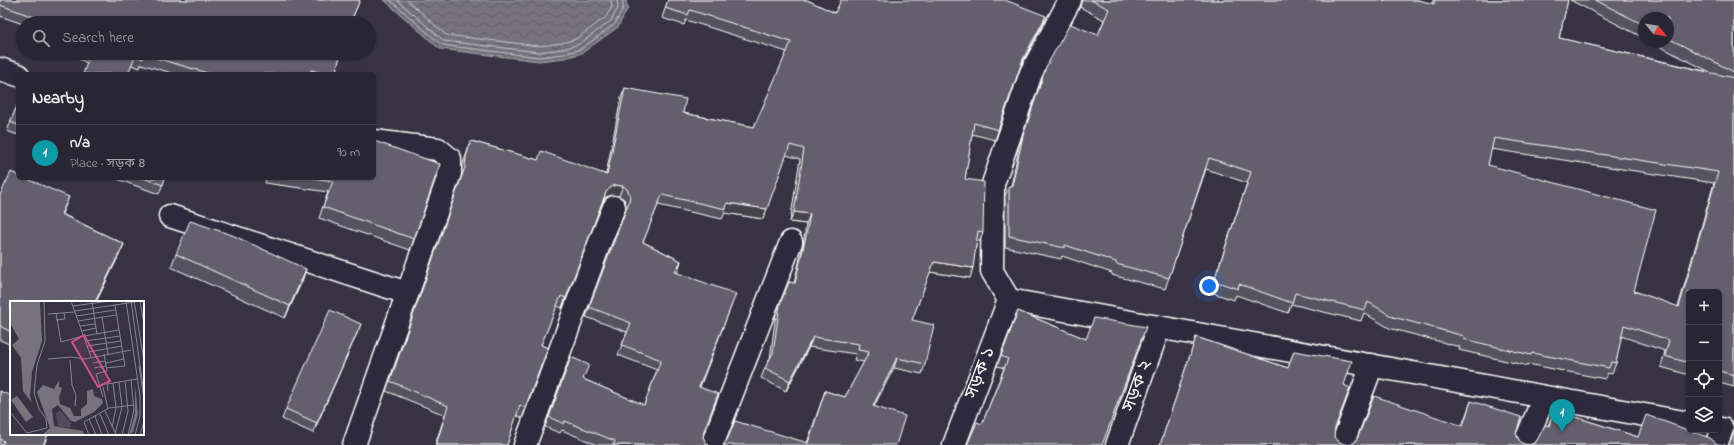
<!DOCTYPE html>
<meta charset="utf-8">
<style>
:root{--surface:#292634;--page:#353240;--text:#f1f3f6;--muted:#a5a5ac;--line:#45434f;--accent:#d93025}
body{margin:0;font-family:"Indie Flower","Noto Sans Bengali",sans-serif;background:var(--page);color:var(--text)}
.controls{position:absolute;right:12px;bottom:12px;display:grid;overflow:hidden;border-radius:6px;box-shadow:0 1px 3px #0004}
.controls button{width:36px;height:36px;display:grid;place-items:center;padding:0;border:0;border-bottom:1px solid var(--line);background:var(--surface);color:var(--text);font:20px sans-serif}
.compass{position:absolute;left:1638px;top:12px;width:36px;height:36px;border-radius:50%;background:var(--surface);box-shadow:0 1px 3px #0004;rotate:120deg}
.you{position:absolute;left:1209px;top:286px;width:14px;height:14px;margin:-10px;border:3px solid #fff;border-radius:50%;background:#1a73e8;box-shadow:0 0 0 6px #1a73e833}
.badge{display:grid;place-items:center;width:26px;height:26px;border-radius:50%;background:var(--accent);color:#fff;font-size:13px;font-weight:700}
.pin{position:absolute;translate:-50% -33px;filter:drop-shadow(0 1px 2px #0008)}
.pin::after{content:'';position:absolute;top:21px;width:14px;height:12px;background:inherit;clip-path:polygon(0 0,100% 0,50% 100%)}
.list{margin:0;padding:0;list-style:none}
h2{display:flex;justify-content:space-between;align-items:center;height:52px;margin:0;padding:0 16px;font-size:17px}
h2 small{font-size:13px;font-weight:400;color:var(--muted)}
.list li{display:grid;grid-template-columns:26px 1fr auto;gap:12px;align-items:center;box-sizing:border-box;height:56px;padding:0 16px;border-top:1px solid var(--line)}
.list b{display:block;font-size:15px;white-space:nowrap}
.list p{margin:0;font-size:13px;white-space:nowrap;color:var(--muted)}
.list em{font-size:13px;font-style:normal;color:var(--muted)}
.icon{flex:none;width:22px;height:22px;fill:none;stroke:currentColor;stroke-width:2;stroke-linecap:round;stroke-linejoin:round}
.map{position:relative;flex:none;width:1734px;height:445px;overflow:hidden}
.search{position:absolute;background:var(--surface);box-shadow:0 1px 3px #0004;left:16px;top:16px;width:360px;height:44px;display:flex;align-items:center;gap:10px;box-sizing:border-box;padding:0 14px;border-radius:22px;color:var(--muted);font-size:15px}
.panel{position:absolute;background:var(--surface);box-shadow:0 1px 3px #0004;left:16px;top:72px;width:360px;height:108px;border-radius:6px}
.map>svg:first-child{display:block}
</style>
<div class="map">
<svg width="1734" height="445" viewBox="0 0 1734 445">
<defs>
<pattern id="water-waves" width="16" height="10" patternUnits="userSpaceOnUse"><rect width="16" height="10" fill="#76737f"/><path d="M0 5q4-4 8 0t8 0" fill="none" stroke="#5f5e63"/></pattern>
</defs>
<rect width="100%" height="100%" fill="#373345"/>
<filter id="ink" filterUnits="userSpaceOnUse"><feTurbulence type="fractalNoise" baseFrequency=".025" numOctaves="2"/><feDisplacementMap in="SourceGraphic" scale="8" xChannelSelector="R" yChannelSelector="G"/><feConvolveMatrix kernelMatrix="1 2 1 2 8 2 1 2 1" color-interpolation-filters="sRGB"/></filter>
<g filter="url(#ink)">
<path fill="url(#water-waves)" stroke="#adabb2" d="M384,0H627L626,2L628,8L618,27L582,53L565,58L539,61L440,49Z"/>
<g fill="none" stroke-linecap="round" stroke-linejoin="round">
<g stroke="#c8c7cc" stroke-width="1">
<path d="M390,0L442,45L539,57L564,54L581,49L615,24L623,8V0"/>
<path d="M397,0L444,41L539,52L563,49L579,44L611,21L618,8L617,0"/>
<path d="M407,0L446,35L539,46L562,43L576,39L606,17L612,7L611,0"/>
</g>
<g stroke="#fff" stroke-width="25">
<g id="minor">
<path d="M0,69L18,75"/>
<path d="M170,216L407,293"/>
<path d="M1009,300L1689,423"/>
<path d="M1009,300L992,271L993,184L1031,73L1070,0"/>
<path d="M354,445L450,173V159L438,149L374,141"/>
<path d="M525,445L600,242L614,207"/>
<path d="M712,445L791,242"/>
<path d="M954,445L1009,300"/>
<path d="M1117,445L1159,327"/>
<path d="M1342,445L1372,365"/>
<path d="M1524,445L1544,397"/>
<path d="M1716,445L1722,429"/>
</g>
</g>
<use href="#minor" stroke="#2f2a3d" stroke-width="22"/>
</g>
<g fill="#55525e" stroke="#fff" fill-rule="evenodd">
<path d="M0,0H360L350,23H23V24L0,16Z"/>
<path d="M668,0H807L835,13L1042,26L1020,68L995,140L972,134L965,179L983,232L980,241H977L970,278L930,272L912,320L925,364L922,374L894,368L807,443L825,391L845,397L864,362L854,360L856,354L809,347L786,391L761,378L765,368L770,359L776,314L789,282L794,283L803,246L806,224L790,222L800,159L786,155L763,219L725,213L722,219L658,205L643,242L681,261L677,273L732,304L700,387L704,431L703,437L706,443L709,445H597L562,430L560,433L545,427L571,357L583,379L644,405L657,370L618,355L627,332L586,317L626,211V205L624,199L619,196L612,195L606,197L602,202L562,308L557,306L541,345L548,348L522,418L516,415L507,445H435L445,415L386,391L462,177V167L471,141L538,160L606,174L621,98L625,88L683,113L754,127L787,52L686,20L684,25L662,18Z"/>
<path d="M1082,0H1418L1432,4L1433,0H1568L1559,38L1710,72L1651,42H1668V18H1644V38L1570,0H1734V387L1719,383V292H1689V375L1661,367L1665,351L1621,336L1616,363L1612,374L1608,373L1605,379L1528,364V366L1459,350L1460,347L1389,328L1364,313L1361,321L1291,304L1288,313L1236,295L1234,300L1210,292L1247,183L1206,169L1165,289L1112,275V273L1062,256L1061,259L1005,247V196L1009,186H1011L1019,147L1046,67L1098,35L1104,20L1080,7ZM1491,149L1714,183L1678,307L1634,291L1488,165Z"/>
<path d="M68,53H341L335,74H175L141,64L140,68L131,65L87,63Z"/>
<path d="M18,104V135L7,131Z"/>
<path d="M440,164L410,250L319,218L328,192L265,183L266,178H374Z"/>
<path d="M114,178H165L159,194Z"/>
<path d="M0,195L69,197L62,214L124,244L119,255L96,302H11V345L0,340Z"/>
<path d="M176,254L306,269L302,281L285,318L171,267Z"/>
<path d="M1018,311L1086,339L1146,327L982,424L1004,368L997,366Z"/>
<path d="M357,333L313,433L282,419L286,409Z"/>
<path d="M1196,337L1288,368L1294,351L1344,385L1335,429L1334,435L1337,440L1343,444L1349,445L1462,426L1471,401L1516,434L1519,440L1523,444L1530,445L1536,442L1548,426L1554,410L1638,437L1725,445H1160Z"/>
<path d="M0,391L48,434L44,445H0Z"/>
</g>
<g fill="#45424c" stroke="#fff">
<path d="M1046,16L1042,26L1019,69L1023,59Z"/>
<path d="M615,185L623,186L619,196L612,195L606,197L602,202L562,308L606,192L610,188Z"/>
<path d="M727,203L767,209L763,219L725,213Z"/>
<path d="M794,212L810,214L806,224L790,222Z"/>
<path d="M124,244L119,255L96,302H95Z"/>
<path d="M681,261L678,271L672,282L675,272Z"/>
<path d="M934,262L973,268L970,278L930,272Z"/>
<path d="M306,269L302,281L285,318L290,306Z"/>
<path d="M361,324L357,333L313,433L317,423Z"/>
<path d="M813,337L809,347L786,391L790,381Z"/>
<path d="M897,358L894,368L869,416L873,406Z"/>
</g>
<g fill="#635f6d" stroke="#fff" fill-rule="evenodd">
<path d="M0,0H360L350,23H51L0,5Z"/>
<path d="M668,0H807L835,13L841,0H1005L1046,16L1023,59L998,130L974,123L965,179L984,182L983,232L978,231L973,268L934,262L912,320L934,325L925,364L897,358L873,406L905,416L896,445H723L727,440L735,421L808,443L825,391L845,397L869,352L858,350L859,344L813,337L790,381L765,368L773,353L780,304L789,282L795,283L806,236L810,214L794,212L804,149L790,145L767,209L727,203L726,209L662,195L643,242L681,261L675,272L736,294L699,387L718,394L704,431L703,437L706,443L709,445H613L615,441L565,421L564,424L549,417L571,357L589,365L583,379L644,405L661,360L622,345L631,323L589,307L629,202L630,195L627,189L623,186L615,185L610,188L606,192L566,298L561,296L541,345L548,348L525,408L520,405L507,445H436L448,406L390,381L465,167L466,157L471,141L538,160L541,151L607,175L625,88L686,99L683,113L754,127L791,42L690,10L688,15L665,8Z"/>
<path d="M1091,0H1382L1385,1V0H1418L1434,4L1435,0H1568L1559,38L1734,78V375L1719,371V292H1689V363L1665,356L1669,340L1624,325L1616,363L1611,362L1609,368L1532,353L1531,355L1463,339L1464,336L1393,317L1368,302L1365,310L1295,293L1292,303L1239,284L1238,289L1214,281L1251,172L1209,158L1169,278L1116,264V262L1065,245V248L1009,236V186H1012L1023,136L1046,67L1070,24L1098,35L1109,9ZM1494,138L1718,172L1679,307L1634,291L1656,210L1488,165Z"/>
<path d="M1595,0H1734V72L1668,38V18H1644V25Z"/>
<path d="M88,53H341L335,74H327L311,70L310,74H291L285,72V74H211L145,55L143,59L135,56L128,74H83L90,54Z"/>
<path d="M18,104V125L10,122Z"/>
<path d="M374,141L440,164L414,239L323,207L333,181L312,178H374Z"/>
<path d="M11,172L18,175V178H25L69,197L61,214L124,244L95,302H11V332L0,326V195Z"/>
<path d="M143,178H165L163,185Z"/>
<path d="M190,221L232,235L306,269L290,306L176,254Z"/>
<path d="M330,310L361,324L317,423L286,409Z"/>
<path d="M1018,311L1086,339L1094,318L1146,327L1102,445H967L977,422L982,424L1008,359L1001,356Z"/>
<path d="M1196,337L1288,368L1294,351L1352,361L1344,385L1350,388L1335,428L1334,435L1337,440L1343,444L1349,445L1355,442L1358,437L1374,396L1463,426L1471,401L1521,417L1516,434L1519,440L1523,444L1530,445L1536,442L1545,425L1549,426L1554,410L1638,437L1646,415L1710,438L1717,444L1725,445H1160Z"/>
<path d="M0,391L11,396V434H48L43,445H2L4,441L0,439Z"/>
<path d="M1734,432V445H1729Z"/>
</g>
</g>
<g text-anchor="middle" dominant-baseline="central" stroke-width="3" stroke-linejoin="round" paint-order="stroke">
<g font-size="18" fill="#fff" stroke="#2f2a3d">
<text transform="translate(981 373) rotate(-69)">সড়ক ১</text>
<text transform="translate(1138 386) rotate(-70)">সড়ক ২</text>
</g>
</g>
<g transform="translate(10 301)">
<rect width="134" height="134" fill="#373345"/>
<path d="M50,109L61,122L60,127L48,125L46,112Z" fill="#514c5c"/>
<path d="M0,0H30L32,40L22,71L20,95L22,102L13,90L11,57L2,44L9,38L0,22ZM49,79V86L52,87L49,96L50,103L60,107L64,115H71V108L77,103V90L83,88L84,95L92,98L93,102L84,111L65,121L61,120L48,104L42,108L44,125L73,130L74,134H32L40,127L27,91L33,84L44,88ZM125,84L128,113L123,131L119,134L125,112ZM7,95L23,116L16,121L1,99Z" fill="#76737f"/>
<path fill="none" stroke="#87858f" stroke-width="1" d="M61,0L81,56M116,0L130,95V115L125,134M121,0L134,93M124,0L134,60M130,0L134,23M82,1L87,33M63,5L100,0M65,10L105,4M46,12L51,41L73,35M38,13L65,11M66,15L105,9M92,16L98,53M46,19L55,18L54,12M68,20L106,14M70,25L85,23M72,30L86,27M74,35L109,29M75,40L110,35M77,45L111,40M79,51L112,45M38,58L61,56L75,58L121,49M60,59L62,84L66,94L65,105M83,62L95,60M96,62L114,58M129,65L134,98M84,67L96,65M96,67L115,65L105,4L131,0M93,86L98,108M98,90L97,83L127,78M93,96L86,73L97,70L94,53M95,110L106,133M0,111L17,132L37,127L36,118L29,108L24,92L27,64L35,40L34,0M90,113L99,134M85,115L92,134M79,118L86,134M102,126L106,107L103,82M105,133L112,106L109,81M79,134L74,121L99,107L124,104M112,134L118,110L115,80M118,134L124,109L121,79M130,134L134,120"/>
<path fill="#d15284" fill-opacity="0.15" stroke="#d15284" stroke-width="2" d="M74,34L100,80L88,86L62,41Z"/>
<rect width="134" height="134" fill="none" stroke="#fff" stroke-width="2"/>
</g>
</svg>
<div class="controls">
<button>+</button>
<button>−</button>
<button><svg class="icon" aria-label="locate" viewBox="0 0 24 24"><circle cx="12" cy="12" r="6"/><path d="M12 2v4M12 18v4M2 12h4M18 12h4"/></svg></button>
<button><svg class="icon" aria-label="layers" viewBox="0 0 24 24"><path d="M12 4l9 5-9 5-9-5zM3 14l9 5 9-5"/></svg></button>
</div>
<svg class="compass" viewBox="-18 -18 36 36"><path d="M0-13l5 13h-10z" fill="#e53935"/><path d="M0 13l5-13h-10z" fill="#a5a5ac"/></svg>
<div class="you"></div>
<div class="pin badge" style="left:1562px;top:432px;background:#0f9aa8">1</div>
<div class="search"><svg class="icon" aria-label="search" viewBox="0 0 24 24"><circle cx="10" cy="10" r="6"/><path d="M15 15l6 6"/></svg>Search here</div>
<section class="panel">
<h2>Nearby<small></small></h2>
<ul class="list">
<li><span class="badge" style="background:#0f9aa8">1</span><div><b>n/a</b><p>Place · সড়ক ৪</p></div><em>90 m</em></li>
</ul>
</section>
</div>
